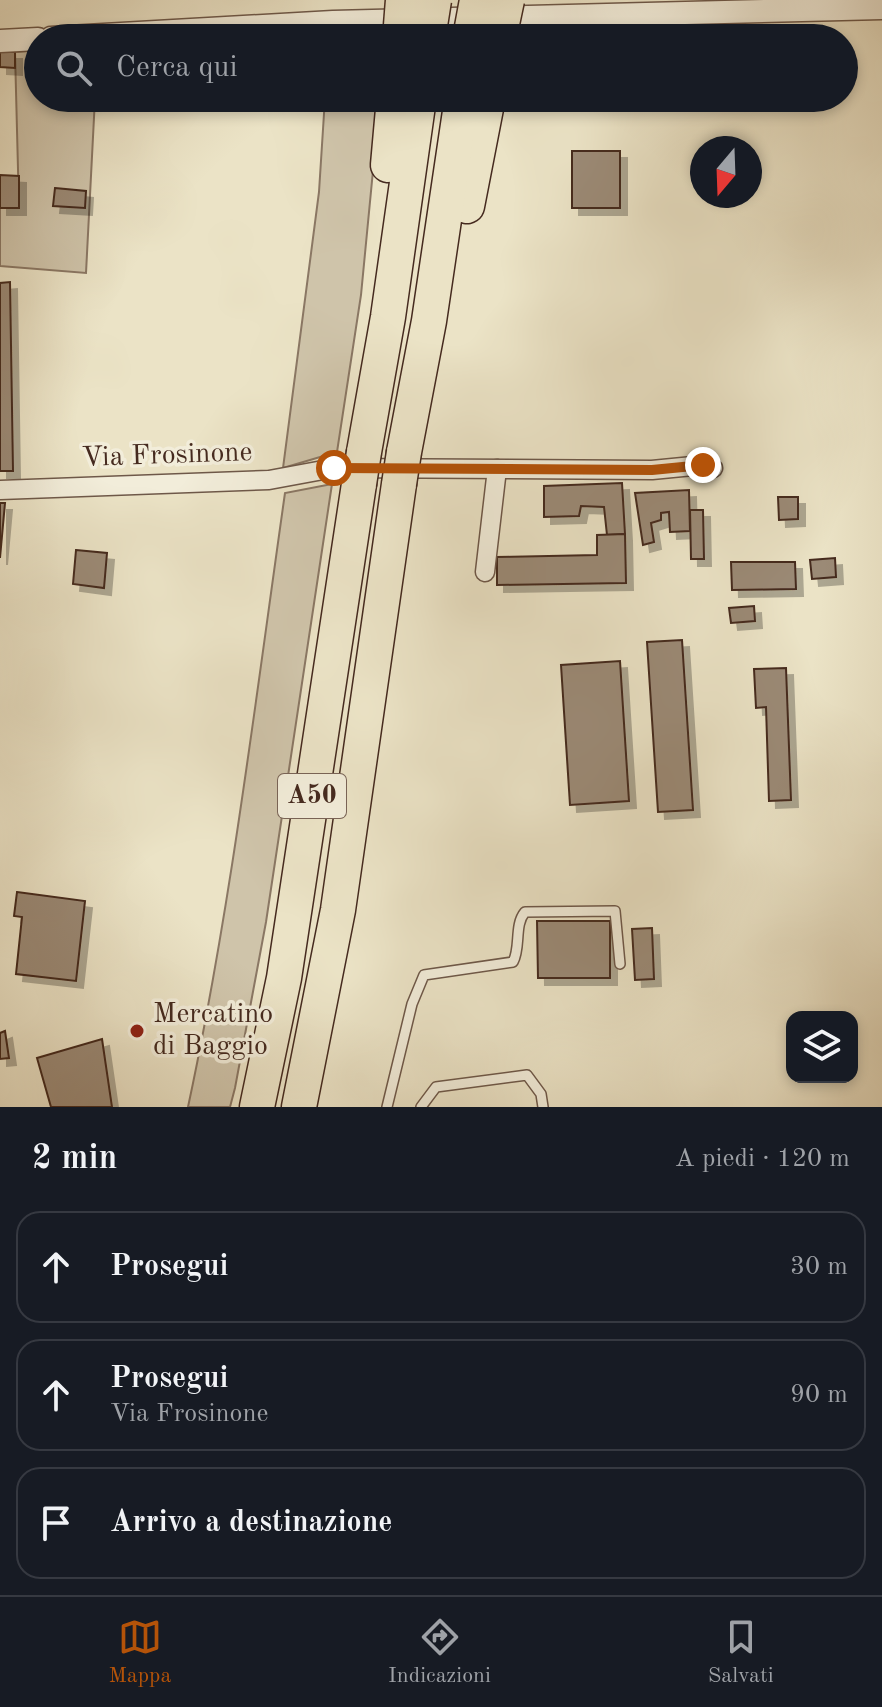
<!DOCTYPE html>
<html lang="it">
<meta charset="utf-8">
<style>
:root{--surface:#171b24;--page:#242831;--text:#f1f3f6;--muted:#9ea1a6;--line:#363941;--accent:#b45309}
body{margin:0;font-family:"Old Standard TT",serif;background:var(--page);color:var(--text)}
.controls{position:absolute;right:24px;bottom:24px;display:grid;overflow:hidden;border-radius:16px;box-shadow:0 4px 12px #0003}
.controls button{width:72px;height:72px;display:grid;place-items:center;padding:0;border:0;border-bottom:2px solid var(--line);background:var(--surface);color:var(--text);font:40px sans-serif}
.compass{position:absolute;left:690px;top:136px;width:72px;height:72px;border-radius:50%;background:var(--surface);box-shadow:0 4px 12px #0003;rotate:199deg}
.stop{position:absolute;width:24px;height:24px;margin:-18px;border:6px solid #b45309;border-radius:50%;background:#fff}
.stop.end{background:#b45309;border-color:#fff;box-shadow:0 2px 8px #0008}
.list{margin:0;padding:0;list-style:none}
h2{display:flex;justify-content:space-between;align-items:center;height:104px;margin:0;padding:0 32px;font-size:34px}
h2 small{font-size:26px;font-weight:400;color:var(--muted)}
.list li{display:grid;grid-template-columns:52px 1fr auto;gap:24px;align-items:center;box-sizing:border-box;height:112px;margin:0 16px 16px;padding:0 16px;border:2px solid var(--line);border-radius:24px}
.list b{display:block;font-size:30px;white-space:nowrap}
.list p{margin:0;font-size:26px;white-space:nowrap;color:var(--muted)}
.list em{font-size:26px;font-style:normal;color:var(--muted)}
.icon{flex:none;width:44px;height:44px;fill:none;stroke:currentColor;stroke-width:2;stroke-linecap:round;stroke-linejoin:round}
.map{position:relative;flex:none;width:882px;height:1107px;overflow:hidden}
.search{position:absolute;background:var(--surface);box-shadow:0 4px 12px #0003;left:24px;right:24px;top:24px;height:88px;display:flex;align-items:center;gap:20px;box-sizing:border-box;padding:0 28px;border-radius:44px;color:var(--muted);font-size:30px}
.sheet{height:488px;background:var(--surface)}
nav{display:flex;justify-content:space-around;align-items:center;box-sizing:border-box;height:112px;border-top:2px solid var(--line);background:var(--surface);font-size:22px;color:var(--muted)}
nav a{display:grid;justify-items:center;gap:4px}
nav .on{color:var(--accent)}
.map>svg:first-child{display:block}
</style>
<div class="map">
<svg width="882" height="1107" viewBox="0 0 882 1107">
<defs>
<filter id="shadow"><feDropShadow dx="7" dy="7" stdDeviation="0" flood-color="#0004"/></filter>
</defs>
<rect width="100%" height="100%" fill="#ebe3c6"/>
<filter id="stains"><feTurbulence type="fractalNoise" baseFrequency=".0025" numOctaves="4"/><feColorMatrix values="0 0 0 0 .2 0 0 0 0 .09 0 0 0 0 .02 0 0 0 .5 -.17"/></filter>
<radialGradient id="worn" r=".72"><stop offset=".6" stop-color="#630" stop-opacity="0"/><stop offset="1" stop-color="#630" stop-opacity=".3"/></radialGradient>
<g fill="#cfc4aa" stroke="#8a7764" stroke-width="2">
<path d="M38,50V98H95L86,273L0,266V208H19L15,52Z"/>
<path d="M325,98H380L361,295L337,452L283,468L319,192Z"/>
<path d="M332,484L266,922L235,1088L230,1107H188C231,906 256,696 285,493Z"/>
</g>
<g fill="#9b8a76" stroke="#452a1f" stroke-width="2" filter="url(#shadow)">
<path d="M0,52H15V68L0,67Z"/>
<rect x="572" y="151" width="48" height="57"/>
<path d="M0,175L19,176V208H0Z"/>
<path d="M55,188L86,191L85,208L53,206Z"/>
<path d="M10,282L13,471H0V283Z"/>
<path d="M622,483L625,534L607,535L604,507L581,506L579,516L544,517V486Z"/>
<path d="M689,490L690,531L670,532L669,512L661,513V520L651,523L654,542L643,545L635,493Z"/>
<path d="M778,497H798V519L779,520Z"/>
<path d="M0,503H5L0,558Z"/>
<path d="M690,510H703L704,559H691Z"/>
<path d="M625,534L626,583L497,585V557L597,555V535Z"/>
<path d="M76,550L107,553L104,588L73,584Z"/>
<path d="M835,558L836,577L812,579L810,560Z"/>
<path d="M731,562H795L796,589L732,590Z"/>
<path d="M754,606L755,621L731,623L729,608Z"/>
<path d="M682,640L693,810L658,812L647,642Z"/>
<path d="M620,661L629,801L570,805L561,665Z"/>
<path d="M786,668L791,800L769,801L766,707L756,708L754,669Z"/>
<path d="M17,892L85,901L76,981L16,974L22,917L14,916Z"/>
<path d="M537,921H610V978H538Z"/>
<path d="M652,928L654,979L635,980L632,929Z"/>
<path d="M5,1031L9,1058L0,1059V1033Z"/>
<path d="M102,1039L112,1107H51L37,1058Z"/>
</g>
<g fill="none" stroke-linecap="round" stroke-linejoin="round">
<g stroke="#6e5849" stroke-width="12">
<g id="service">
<path d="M387,1107L412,1004L424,975L513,962C521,947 514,925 525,912L615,911L620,964"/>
<path d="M421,1107L436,1087L527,1075L541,1094L543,1107"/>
</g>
</g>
<g stroke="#6e5849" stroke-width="21">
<g id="minor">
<path d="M0,490L269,480L334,468L652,470L703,465L713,468"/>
<path d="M485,572L497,469"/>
</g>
</g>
<g stroke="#6e5849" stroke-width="25">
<g id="tertiary">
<path d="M51,38L333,22L882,8"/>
<path d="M0,41L38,39"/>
</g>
</g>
<g stroke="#452a1f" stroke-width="37">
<g id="motorway">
<path d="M388,165L394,98"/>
<path d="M467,206L488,98"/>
<path d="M364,452L388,317L419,98"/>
<path d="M404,452L429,321L462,98"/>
<path d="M257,1107L284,978L359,484"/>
<path d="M299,1107L338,910L399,484"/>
</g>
</g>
<use href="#service" stroke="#f2edda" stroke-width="9"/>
<use href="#minor" stroke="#f2edda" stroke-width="18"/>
<use href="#tertiary" stroke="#f2edda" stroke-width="22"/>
<use href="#motorway" stroke="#ebe3c6" stroke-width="34"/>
<g stroke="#452a1f" stroke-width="37" stroke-linecap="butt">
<g id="motorway-bridge">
<path d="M400,38L403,0"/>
<path d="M428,38L434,0"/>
<path d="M470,38L477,0"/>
<path d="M499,38L507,0"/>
<path d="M359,484L364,452"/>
<path d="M399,484L404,452"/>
</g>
</g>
<use href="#motorway-bridge" stroke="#ebe3c6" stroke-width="34"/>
</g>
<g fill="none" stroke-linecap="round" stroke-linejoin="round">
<path stroke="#b45309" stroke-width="10" d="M334,468L652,470L703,465"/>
</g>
<circle fill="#8f2418" stroke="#f2edda" stroke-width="3" cx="137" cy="1031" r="8"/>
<g text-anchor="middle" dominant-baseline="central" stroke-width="7" stroke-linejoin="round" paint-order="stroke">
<rect fill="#f2edda" stroke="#796457" stroke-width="2" x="278" y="774" width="68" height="44" rx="6"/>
<g font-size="26" font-weight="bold" fill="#452a1f">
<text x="312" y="796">A50</text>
</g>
<g font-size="28" fill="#452a1f" stroke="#f2edda">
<text transform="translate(167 456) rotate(-2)">Via Frosinone</text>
</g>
<g font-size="28" fill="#452a1f" stroke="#f2edda" text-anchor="start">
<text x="153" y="1015">Mercatino<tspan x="153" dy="32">di Baggio</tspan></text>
</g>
</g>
<rect width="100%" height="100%" filter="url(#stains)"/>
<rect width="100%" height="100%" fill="url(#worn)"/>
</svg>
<div class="controls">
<button><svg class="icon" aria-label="layers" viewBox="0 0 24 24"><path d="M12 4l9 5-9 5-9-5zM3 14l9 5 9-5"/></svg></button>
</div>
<svg class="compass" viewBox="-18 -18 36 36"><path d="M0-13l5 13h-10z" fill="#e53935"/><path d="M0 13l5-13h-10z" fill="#9ea1a6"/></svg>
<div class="stop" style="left:334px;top:468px"></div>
<div class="stop end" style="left:703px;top:465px"></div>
<div class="search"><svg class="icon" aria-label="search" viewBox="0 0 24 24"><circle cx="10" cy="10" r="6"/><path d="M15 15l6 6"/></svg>Cerca qui</div>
</div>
<section class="sheet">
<h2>2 min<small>A piedi · 120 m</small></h2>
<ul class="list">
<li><svg class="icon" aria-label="ahead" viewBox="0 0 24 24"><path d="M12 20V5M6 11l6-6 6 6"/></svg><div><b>Prosegui</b></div><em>30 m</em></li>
<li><svg class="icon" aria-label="ahead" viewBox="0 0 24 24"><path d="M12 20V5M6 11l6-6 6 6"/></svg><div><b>Prosegui</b><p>Via Frosinone</p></div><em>90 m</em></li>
<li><svg class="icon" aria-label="arrive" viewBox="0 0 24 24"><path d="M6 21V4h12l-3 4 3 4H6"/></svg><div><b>Arrivo a destinazione</b></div></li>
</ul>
</section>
<nav>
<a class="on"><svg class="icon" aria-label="map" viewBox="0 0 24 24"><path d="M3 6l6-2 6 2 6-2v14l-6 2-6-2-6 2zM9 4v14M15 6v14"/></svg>Mappa</a>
<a><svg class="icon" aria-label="directions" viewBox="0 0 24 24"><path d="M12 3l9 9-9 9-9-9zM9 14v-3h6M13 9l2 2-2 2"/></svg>Indicazioni</a>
<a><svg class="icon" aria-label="saved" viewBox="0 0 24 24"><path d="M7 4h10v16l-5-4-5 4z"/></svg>Salvati</a>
</nav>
